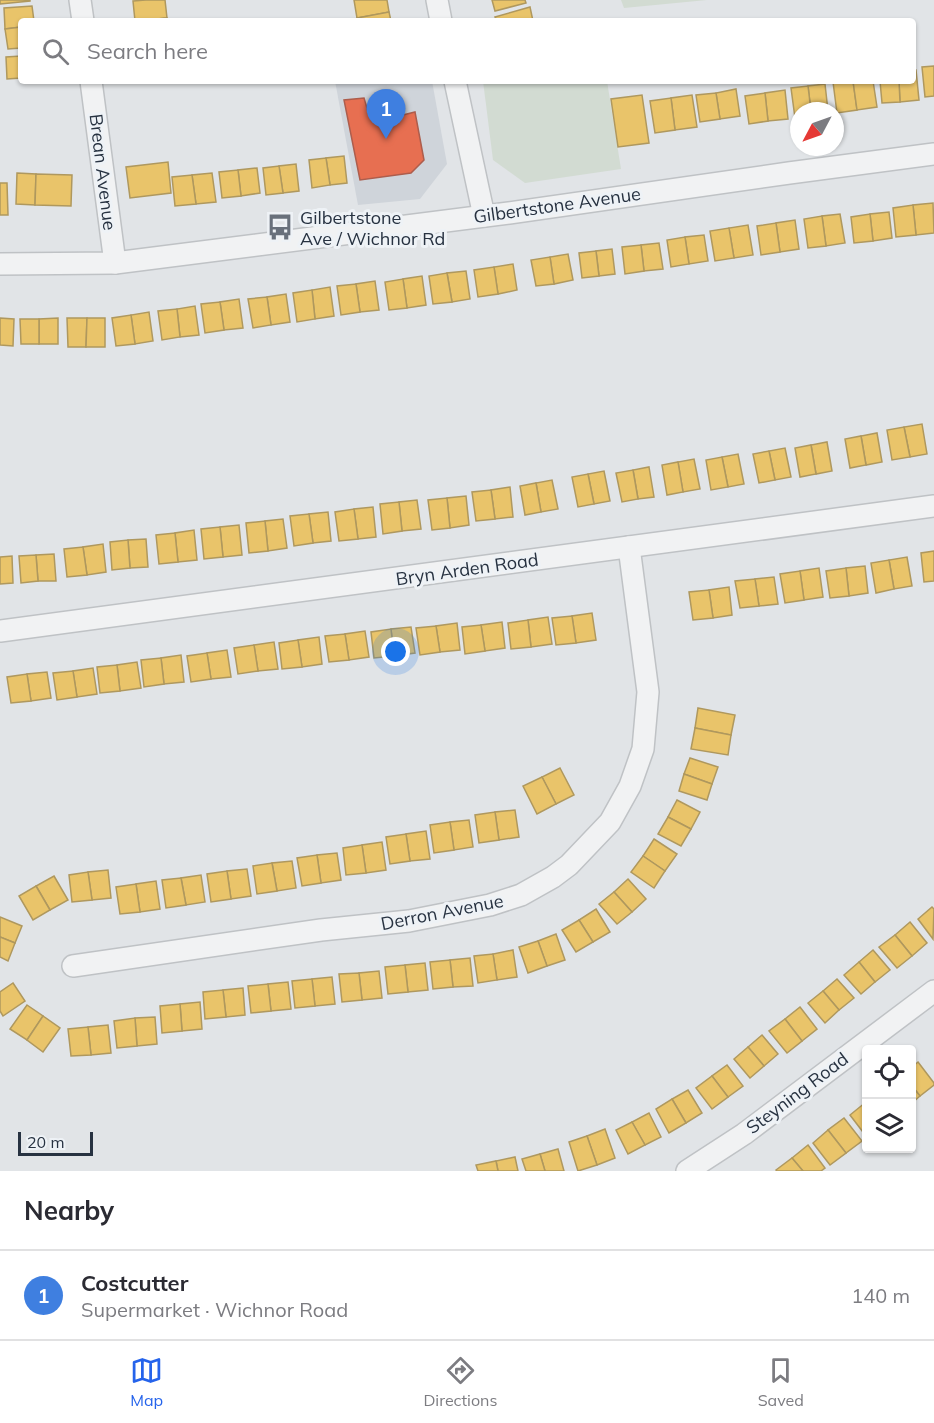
<!DOCTYPE html>
<meta charset="utf-8">
<style>
:root{--surface:#fff;--page:#f7f7f7;--text:#2b2b33;--muted:#7c7c81;--line:#e1e1e2;--accent:#2563eb}
body{margin:0;font-family:Mulish,sans-serif;background:var(--page);color:var(--text)}
.controls{position:absolute;right:18px;bottom:18px;display:grid;overflow:hidden;border-radius:6px;box-shadow:0 2px 4px #0004}
.controls button{width:54px;height:54px;display:grid;place-items:center;padding:0;border:0;border-bottom:2px solid var(--line);background:var(--surface);color:var(--text);font:30px sans-serif}
.compass{position:absolute;left:790px;top:102px;width:54px;height:54px;border-radius:50%;background:var(--surface);box-shadow:0 2px 4px #0004;rotate:229deg}
.scale{position:absolute;left:18px;bottom:15px;width:75px;box-sizing:border-box;padding-left:6px;border:3px solid #273241;border-top:0;font-size:16px;line-height:21px;white-space:nowrap;color:#273241;-webkit-text-stroke:4px #eef2f6;paint-order:stroke}
.you{position:absolute;left:396px;top:652px;width:21px;height:21px;margin:-15px;border:4px solid #fff;border-radius:50%;background:#1a73e8;box-shadow:0 0 0 9px #1a73e833}
.badge{display:grid;place-items:center;width:39px;height:39px;border-radius:50%;background:var(--accent);color:#fff;font-size:20px;font-weight:700}
.pin{position:absolute;translate:-50% -50px;filter:drop-shadow(0 2px 3px #0008)}
.pin::after{content:'';position:absolute;top:32px;width:21px;height:18px;background:inherit;clip-path:polygon(0 0,100% 0,50% 100%)}
.list{margin:0;padding:0;list-style:none}
h2{display:flex;justify-content:space-between;align-items:center;height:78px;margin:0;padding:0 24px;font-size:26px}
h2 small{font-size:20px;font-weight:400;color:var(--muted)}
.list li{display:grid;grid-template-columns:39px 1fr auto;gap:18px;align-items:center;box-sizing:border-box;height:90px;padding:0 24px;border-top:2px solid var(--line)}
.list b{display:block;font-size:22px;white-space:nowrap}
.list p{margin:0;font-size:20px;white-space:nowrap;color:var(--muted)}
.list em{font-size:20px;font-style:normal;color:var(--muted)}
.icon{flex:none;width:33px;height:33px;fill:none;stroke:currentColor;stroke-width:2;stroke-linecap:round;stroke-linejoin:round}
.map{position:relative;flex:none;width:934px;height:1171px;overflow:hidden}
.search{position:absolute;background:var(--surface);box-shadow:0 2px 4px #0004;left:18px;right:18px;top:18px;height:66px;display:flex;align-items:center;gap:15px;box-sizing:border-box;padding:0 21px;border-radius:6px;color:var(--muted);font-size:22px}
.sheet{height:168px;background:var(--surface)}
nav{display:flex;justify-content:space-around;align-items:center;box-sizing:border-box;height:84px;border-top:2px solid var(--line);background:var(--surface);font-size:16px;color:var(--muted)}
nav a{display:grid;justify-items:center;gap:3px}
nav .on{color:var(--accent)}
.map>svg:first-child{display:block}
</style>
<div class="map">
<svg width="934" height="1171" viewBox="0 0 934 1171">
<rect width="100%" height="100%" fill="#e1e4e7"/>
<path fill="#cfd4da" d="M335,81H432L447,164L420,199L358,205Z"/>
<g fill="#d2dbd2">
<path d="M621,0H707L624,8Z"/>
<path d="M483,81H607L621,169L525,183L493,160Z"/>
</g>
<g fill="#e9c46a" stroke="#af985e" stroke-width="1.5">
<path d="M0,0H30V1L0,4Z"/>
<path d="M146,0H165L167,18L135,21L133,1Z"/>
<path d="M354,0H387L389,12L357,18Z"/>
<path d="M492,0H525L526,3L495,11Z"/>
<path d="M32,6L34,21H21V27L5,29L4,8Z"/>
<path d="M530,7L533,21H497L495,17Z"/>
<path d="M389,12L391,21H358L357,18Z"/>
<path d="M167,18L168,21H135Z"/>
<path d="M21,27V48L8,49L5,29Z"/>
<path d="M21,56V78L7,79L6,57Z"/>
<path d="M934,66V96L925,97L922,67Z"/>
<path d="M913,70H916L919,100L900,102L899,81H913Z"/>
<path d="M853,81L857,110L837,113L833,82Z"/>
<path d="M853,81H873L877,107L857,110Z"/>
<path d="M880,81H899L900,102L882,103Z"/>
<path d="M825,84L828,111H811L808,86Z"/>
<path d="M808,86L811,111H799V118H795L791,88Z"/>
<path d="M736,89L740,116L720,119L716,93Z"/>
<path d="M785,90L788,119L768,121L765,93Z"/>
<path d="M716,93L720,119L700,122L696,95Z"/>
<path d="M765,93L768,121L749,124L745,96Z"/>
<path d="M642,95L649,143L618,147L611,99Z"/>
<path d="M692,95L697,127L675,130L671,98Z"/>
<path d="M671,98L675,130L655,133L650,101Z"/>
<path d="M344,156L347,183L330,185L326,158Z"/>
<path d="M326,158L330,185L312,188L309,160Z"/>
<path d="M168,162L171,193L130,198L126,167Z"/>
<path d="M296,164L299,191L283,193L279,166Z"/>
<path d="M279,166L283,193L266,195L263,168Z"/>
<path d="M257,168L260,193L241,196L238,170Z"/>
<path d="M238,170L241,196L222,198L219,172Z"/>
<path d="M17,173L36,174L35,205L16,204Z"/>
<path d="M212,173L216,202L196,204L192,175Z"/>
<path d="M36,174L72,175L71,206L35,205Z"/>
<path d="M192,175L196,204L175,206L172,177Z"/>
<path d="M0,183H7L8,215H0Z"/>
<path d="M933,203L934,233L916,235L913,205Z"/>
<path d="M913,205L916,235L896,237L893,208Z"/>
<path d="M889,212L892,238L873,241L870,214Z"/>
<path d="M840,214L845,243L826,246L822,216Z"/>
<path d="M870,214L873,241L854,243L851,217Z"/>
<path d="M822,216L826,246L808,248L804,219Z"/>
<path d="M795,220L799,249L780,252L776,223Z"/>
<path d="M776,223L780,252L761,255L757,226Z"/>
<path d="M748,225L753,255L734,258L729,228Z"/>
<path d="M729,228L734,258L715,261L710,231Z"/>
<path d="M704,235L708,261L689,264L685,237Z"/>
<path d="M685,237L689,264L671,267L667,240Z"/>
<path d="M659,243L663,269L644,271L641,245Z"/>
<path d="M641,245L644,271L625,274L622,247Z"/>
<path d="M612,249L615,274L599,276L596,251Z"/>
<path d="M596,251L599,276L582,278L579,253Z"/>
<path d="M568,254L573,280L554,284L550,257Z"/>
<path d="M550,257L554,284L536,286L531,260Z"/>
<path d="M513,264L517,290L498,294L494,267Z"/>
<path d="M494,267L498,294L478,297L474,270Z"/>
<path d="M466,271L470,299L452,302L447,273Z"/>
<path d="M447,273L452,302L433,304L429,276Z"/>
<path d="M422,276L426,305L407,308L403,279Z"/>
<path d="M403,279L407,308L389,310L385,282Z"/>
<path d="M375,281L379,310L360,312L356,284Z"/>
<path d="M356,284L360,312L341,315L337,286Z"/>
<path d="M330,287L334,316L315,319L312,290Z"/>
<path d="M312,290L315,319L297,322L293,293Z"/>
<path d="M286,294L290,322L271,325L267,297Z"/>
<path d="M267,297L271,325L253,328L248,299Z"/>
<path d="M239,299L243,328L224,330L220,302Z"/>
<path d="M220,302L224,330L205,333L201,304Z"/>
<path d="M195,306L199,335L180,337L177,309Z"/>
<path d="M177,309L180,337L162,340L158,311Z"/>
<path d="M149,312L153,341L135,344L131,315Z"/>
<path d="M131,315L135,344L116,346L112,318Z"/>
<path d="M0,318L14,319L13,346L0,345Z"/>
<path d="M58,318V344H39V319Z"/>
<path d="M67,318H87L86,347H68Z"/>
<path d="M87,318H105V347H86Z"/>
<path d="M20,319H39V344H21Z"/>
<path d="M922,424L927,454L910,457L904,427Z"/>
<path d="M904,427L910,457L892,460L887,430Z"/>
<path d="M877,433L882,462L866,465L861,436Z"/>
<path d="M861,436L866,465L850,468L845,439Z"/>
<path d="M827,442L832,471L816,474L811,445Z"/>
<path d="M811,445L816,474L800,477L795,448Z"/>
<path d="M785,448L791,477L775,480L769,451Z"/>
<path d="M769,451L775,480L759,483L753,454Z"/>
<path d="M738,454L744,484L728,487L722,457Z"/>
<path d="M722,457L728,487L711,490L706,460Z"/>
<path d="M694,459L700,489L683,492L678,462Z"/>
<path d="M678,462L683,492L667,495L662,465Z"/>
<path d="M649,467L654,497L638,499L633,470Z"/>
<path d="M633,470L638,499L622,502L616,473Z"/>
<path d="M604,471L610,501L594,504L588,474Z"/>
<path d="M588,474L594,504L578,507L572,477Z"/>
<path d="M552,480L558,509L541,512L536,483Z"/>
<path d="M536,483L541,512L525,515L520,486Z"/>
<path d="M510,487L513,517L495,519L491,490Z"/>
<path d="M491,490L495,519L476,521L472,492Z"/>
<path d="M466,496L469,525L450,528L447,498Z"/>
<path d="M447,498L450,528L432,530L428,500Z"/>
<path d="M417,500L421,529L402,531L399,502Z"/>
<path d="M399,502L402,531L383,534L380,504Z"/>
<path d="M373,507L376,537L358,539L354,509Z"/>
<path d="M354,509L358,539L339,541L335,512Z"/>
<path d="M328,512L331,541L313,543L309,514Z"/>
<path d="M309,514L313,543L294,546L290,516Z"/>
<path d="M283,519L287,548L268,551L265,521Z"/>
<path d="M265,521L268,551L249,553L246,523Z"/>
<path d="M239,525L242,555L223,557L220,527Z"/>
<path d="M220,527L223,557L204,559L201,529Z"/>
<path d="M194,530L197,560L178,562L175,533Z"/>
<path d="M175,533L178,562L159,564L156,535Z"/>
<path d="M146,539L148,567L130,568L128,540Z"/>
<path d="M128,540L130,568L112,570L110,542Z"/>
<path d="M103,544L106,572L87,575L83,547Z"/>
<path d="M83,547L87,575L67,577L64,549Z"/>
<path d="M934,551V581L924,582L921,553Z"/>
<path d="M54,554L56,581H38L36,555Z"/>
<path d="M36,555L38,581L21,583L19,556Z"/>
<path d="M12,556L13,583L0,584V557Z"/>
<path d="M907,557L912,586L894,589L889,560Z"/>
<path d="M889,560L894,589L876,593L871,563Z"/>
<path d="M865,566L868,593L849,596L846,568Z"/>
<path d="M819,568L823,597L804,600L800,571Z"/>
<path d="M846,568L849,596L830,598L826,571Z"/>
<path d="M800,571L804,600L785,603L780,574Z"/>
<path d="M774,577L778,604L759,606L755,579Z"/>
<path d="M755,579L759,606L740,608L735,581Z"/>
<path d="M729,587L732,615L713,618L709,590Z"/>
<path d="M709,590L713,618L693,620L689,592Z"/>
<path d="M592,613L596,640L576,643L572,616Z"/>
<path d="M572,616L576,643L556,645L552,618Z"/>
<path d="M548,617L552,644L531,647L528,620Z"/>
<path d="M528,620L531,647L511,649L508,623Z"/>
<path d="M502,622L505,648L485,651L481,625Z"/>
<path d="M457,623L460,650L440,652L436,626Z"/>
<path d="M481,625L485,651L465,654L462,627Z"/>
<path d="M436,626L440,652L420,655L416,628Z"/>
<path d="M411,627L415,653L394,656L391,629Z"/>
<path d="M391,629L394,656L374,658L371,632Z"/>
<path d="M365,631L369,657L349,660L345,634Z"/>
<path d="M345,634L349,660L329,662L325,636Z"/>
<path d="M319,637L322,664L302,667L298,640Z"/>
<path d="M298,640L302,667L282,669L279,643Z"/>
<path d="M274,642L278,669L258,671L254,645Z"/>
<path d="M254,645L258,671L238,674L234,648Z"/>
<path d="M227,650L231,677L211,679L207,653Z"/>
<path d="M207,653L211,679L191,682L187,656Z"/>
<path d="M181,655L184,682L164,684L161,658Z"/>
<path d="M161,658L164,684L144,687L141,660Z"/>
<path d="M137,662L141,688L120,691L117,665Z"/>
<path d="M117,665L120,691L100,693L97,667Z"/>
<path d="M93,668L97,694L77,697L73,671Z"/>
<path d="M73,671L77,697L57,700L53,673Z"/>
<path d="M47,672L51,698L31,701L27,674Z"/>
<path d="M27,674L31,701L11,703L7,677Z"/>
<path d="M698,708L735,715L731,735L695,728Z"/>
<path d="M695,728L731,735L728,755L691,749Z"/>
<path d="M690,758L718,767L712,784L684,774Z"/>
<path d="M560,768L574,795L556,804L542,777Z"/>
<path d="M684,774L712,784L707,800L679,791Z"/>
<path d="M542,777L556,804L537,814L523,786Z"/>
<path d="M677,800L700,812L691,829L668,817Z"/>
<path d="M515,810L519,837L499,840L495,812Z"/>
<path d="M495,812L499,840L479,843L475,815Z"/>
<path d="M668,817L691,829L681,846L658,834Z"/>
<path d="M469,820L473,847L454,850L450,822Z"/>
<path d="M450,822L454,850L434,853L430,825Z"/>
<path d="M426,831L430,859L410,861L406,834Z"/>
<path d="M406,834L410,861L390,864L386,837Z"/>
<path d="M654,839L677,854L665,871L643,856Z"/>
<path d="M382,842L386,870L366,873L362,845Z"/>
<path d="M362,845L366,873L346,875L343,848Z"/>
<path d="M337,853L341,880L321,883L317,855Z"/>
<path d="M317,855L321,883L302,886L297,858Z"/>
<path d="M643,856L665,871L654,888L631,872Z"/>
<path d="M292,861L296,888L277,891L272,863Z"/>
<path d="M272,863L277,891L257,894L253,866Z"/>
<path d="M247,869L251,896L231,899L227,871Z"/>
<path d="M108,870L111,898L92,900L88,872Z"/>
<path d="M227,871L231,899L211,902L207,874Z"/>
<path d="M88,872L92,900L72,902L69,875Z"/>
<path d="M201,875L205,902L186,905L181,878Z"/>
<path d="M54,876L68,900L50,910L36,886Z"/>
<path d="M181,878L186,905L166,908L162,880Z"/>
<path d="M628,879L646,899L632,912L614,892Z"/>
<path d="M156,881L160,909L140,912L136,884Z"/>
<path d="M136,884L140,912L120,914L116,887Z"/>
<path d="M36,886L50,910L33,920L19,896Z"/>
<path d="M614,892L632,912L617,924L599,904Z"/>
<path d="M932,907L934,909L933,939L918,919Z"/>
<path d="M596,909L610,932L593,942L579,920Z"/>
<path d="M0,917L22,926L15,943L0,937Z"/>
<path d="M579,920L593,942L576,952L562,930Z"/>
<path d="M910,922L927,943L912,956L895,935Z"/>
<path d="M556,934L565,960L547,966L538,941Z"/>
<path d="M895,935L912,956L897,968L879,947Z"/>
<path d="M0,937L15,943L8,961L0,957Z"/>
<path d="M538,941L547,966L528,973L519,947Z"/>
<path d="M513,950L517,977L497,980L493,954Z"/>
<path d="M873,950L890,970L875,982L859,962Z"/>
<path d="M493,954L497,980L478,983L474,956Z"/>
<path d="M470,958L473,986L453,987L450,960Z"/>
<path d="M450,960L453,987L433,989L430,962Z"/>
<path d="M859,962L875,982L861,994L844,975Z"/>
<path d="M425,963L428,990L408,992L405,965Z"/>
<path d="M405,965L408,992L388,994L385,967Z"/>
<path d="M379,971L382,998L362,1000L359,973Z"/>
<path d="M359,973L362,1000L342,1002L339,974Z"/>
<path d="M332,977L335,1004L315,1006L312,979Z"/>
<path d="M312,979L315,1006L295,1008L292,981Z"/>
<path d="M837,979L854,998L839,1010L823,991Z"/>
<path d="M288,982L291,1009L271,1011L268,984Z"/>
<path d="M13,983L25,1001L3,1016L0,1011V992Z"/>
<path d="M268,984L271,1011L251,1013L248,986Z"/>
<path d="M243,988L245,1015L226,1017L223,990Z"/>
<path d="M223,990L226,1017L205,1019L203,992Z"/>
<path d="M823,991L839,1010L825,1023L808,1003Z"/>
<path d="M200,1002L202,1029L182,1031L180,1004Z"/>
<path d="M180,1004L182,1031L162,1033L160,1006Z"/>
<path d="M27,1005L43,1016L27,1040L10,1029Z"/>
<path d="M800,1007L817,1029L802,1041L785,1019Z"/>
<path d="M43,1016L60,1028L43,1052L27,1040Z"/>
<path d="M155,1017L157,1044L137,1046L135,1018Z"/>
<path d="M135,1018L137,1046L117,1048L114,1021Z"/>
<path d="M785,1019L802,1041L787,1053L769,1031Z"/>
<path d="M108,1025L111,1053L91,1055L88,1027Z"/>
<path d="M88,1027L91,1055L71,1056L68,1029Z"/>
<path d="M762,1035L778,1054L764,1066L748,1047Z"/>
<path d="M748,1047L764,1066L750,1078L734,1059Z"/>
<path d="M918,1062L934,1083V1085L920,1096L912,1086V1067Z"/>
<path d="M727,1065L743,1086L728,1097L712,1076Z"/>
<path d="M712,1076L728,1097L712,1109L696,1088Z"/>
<path d="M912,1086L920,1096L912,1103Z"/>
<path d="M688,1090L702,1113L686,1123L672,1099Z"/>
<path d="M672,1099L686,1123L669,1133L656,1109Z"/>
<path d="M866,1102V1136L850,1115Z"/>
<path d="M649,1113L661,1137L645,1145L632,1122Z"/>
<path d="M844,1118L862,1141L846,1153L828,1130Z"/>
<path d="M632,1122L645,1145L628,1154L616,1130Z"/>
<path d="M605,1129L615,1158L597,1165L587,1136Z"/>
<path d="M828,1130L846,1153L830,1165L813,1143Z"/>
<path d="M587,1136L597,1165L578,1171L569,1142Z"/>
<path d="M808,1145L825,1168L821,1171H803L792,1158Z"/>
<path d="M558,1149L564,1171H545L540,1154Z"/>
<path d="M540,1154L545,1171H526L522,1159Z"/>
<path d="M515,1157L518,1171H498L496,1161Z"/>
<path d="M792,1158L803,1171H777L776,1170Z"/>
<path d="M496,1161L498,1171H478L476,1165Z"/>
</g>
<path fill="#e76f51" stroke="#ad5d4c" stroke-width="1.5" d="M364,98L369,115L391,118L415,112L424,160L411,173L360,180L344,100Z"/>
<g fill="none" stroke-linecap="round" stroke-linejoin="round">
<g stroke="#bfc2c5" stroke-width="24">
<g id="minor">
<path d="M80,0L83,21"/>
<path d="M437,0L441,21"/>
<path d="M91,81L115,263"/>
<path d="M455,81L484,216"/>
<path d="M0,264L115,263L509,213L789,173L934,154"/>
<path d="M0,631L934,506"/>
<path d="M73,966L321,930L409,921L490,905L521,895L553,877L569,865L610,822L630,786L643,749L648,692L629,547"/>
<path d="M687,1171L744,1134L934,991"/>
</g>
</g>
<use href="#minor" stroke="#f1f2f3" stroke-width="21"/>
</g>
<defs>
<g id="bus-bare" transform="scale(2.07)"><path d="M-5-6H5V4H4V6H2V4H-2V6H-4V4H-5ZM-3.5-4V0h7V-4ZM-3.5 1.2v1.5H-2V1.2ZM2 1.2v1.5H3.5V1.2Z" fill="#68707b" stroke="#eef2f6" stroke-width="2.5" paint-order="stroke"/></g>
</defs>
<g fill-rule="evenodd">
<use href="#bus-bare" x="280" y="227"/>
</g>
<g text-anchor="middle" dominant-baseline="central" stroke-width="6" stroke-linejoin="round" paint-order="stroke">
<g font-size="18" fill="#273241" stroke="#eef2f6">
<text transform="translate(103 172) rotate(83)">Brean Avenue</text>
<text transform="translate(557 205) rotate(-8)">Gilbertstone Avenue</text>
<text transform="translate(467 569) rotate(-8)">Bryn Arden Road</text>
<text transform="translate(442 912) rotate(-11)">Derron Avenue</text>
<text transform="translate(797 1093) rotate(-37)">Steyning Road</text>
</g>
<g font-size="18" fill="#273241" stroke="#eef2f6" text-anchor="start">
<text x="300" y="217">Gilbertstone<tspan x="300" dy="21">Ave / Wichnor Rd</tspan></text>
</g>
</g>
</svg>
<div class="controls">
<button><svg class="icon" aria-label="locate" viewBox="0 0 24 24"><circle cx="12" cy="12" r="6"/><path d="M12 2v4M12 18v4M2 12h4M18 12h4"/></svg></button>
<button><svg class="icon" aria-label="layers" viewBox="0 0 24 24"><path d="M12 4l9 5-9 5-9-5zM3 14l9 5 9-5"/></svg></button>
</div>
<svg class="compass" viewBox="-18 -18 36 36"><path d="M0-13l5 13h-10z" fill="#e53935"/><path d="M0 13l5-13h-10z" fill="#7c7c81"/></svg>
<div class="scale">20 m</div>
<div class="you"></div>
<div class="pin badge" style="left:386px;top:139px;background:#3f7fe0">1</div>
<div class="search"><svg class="icon" aria-label="search" viewBox="0 0 24 24"><circle cx="10" cy="10" r="6"/><path d="M15 15l6 6"/></svg>Search here</div>
</div>
<section class="sheet">
<h2>Nearby<small></small></h2>
<ul class="list">
<li><span class="badge" style="background:#3f7fe0">1</span><div><b>Costcutter</b><p>Supermarket · Wichnor Road</p></div><em>140 m</em></li>
</ul>
</section>
<nav>
<a class="on"><svg class="icon" aria-label="map" viewBox="0 0 24 24"><path d="M3 6l6-2 6 2 6-2v14l-6 2-6-2-6 2zM9 4v14M15 6v14"/></svg>Map</a>
<a><svg class="icon" aria-label="directions" viewBox="0 0 24 24"><path d="M12 3l9 9-9 9-9-9zM9 14v-3h6M13 9l2 2-2 2"/></svg>Directions</a>
<a><svg class="icon" aria-label="saved" viewBox="0 0 24 24"><path d="M7 4h10v16l-5-4-5 4z"/></svg>Saved</a>
</nav>
